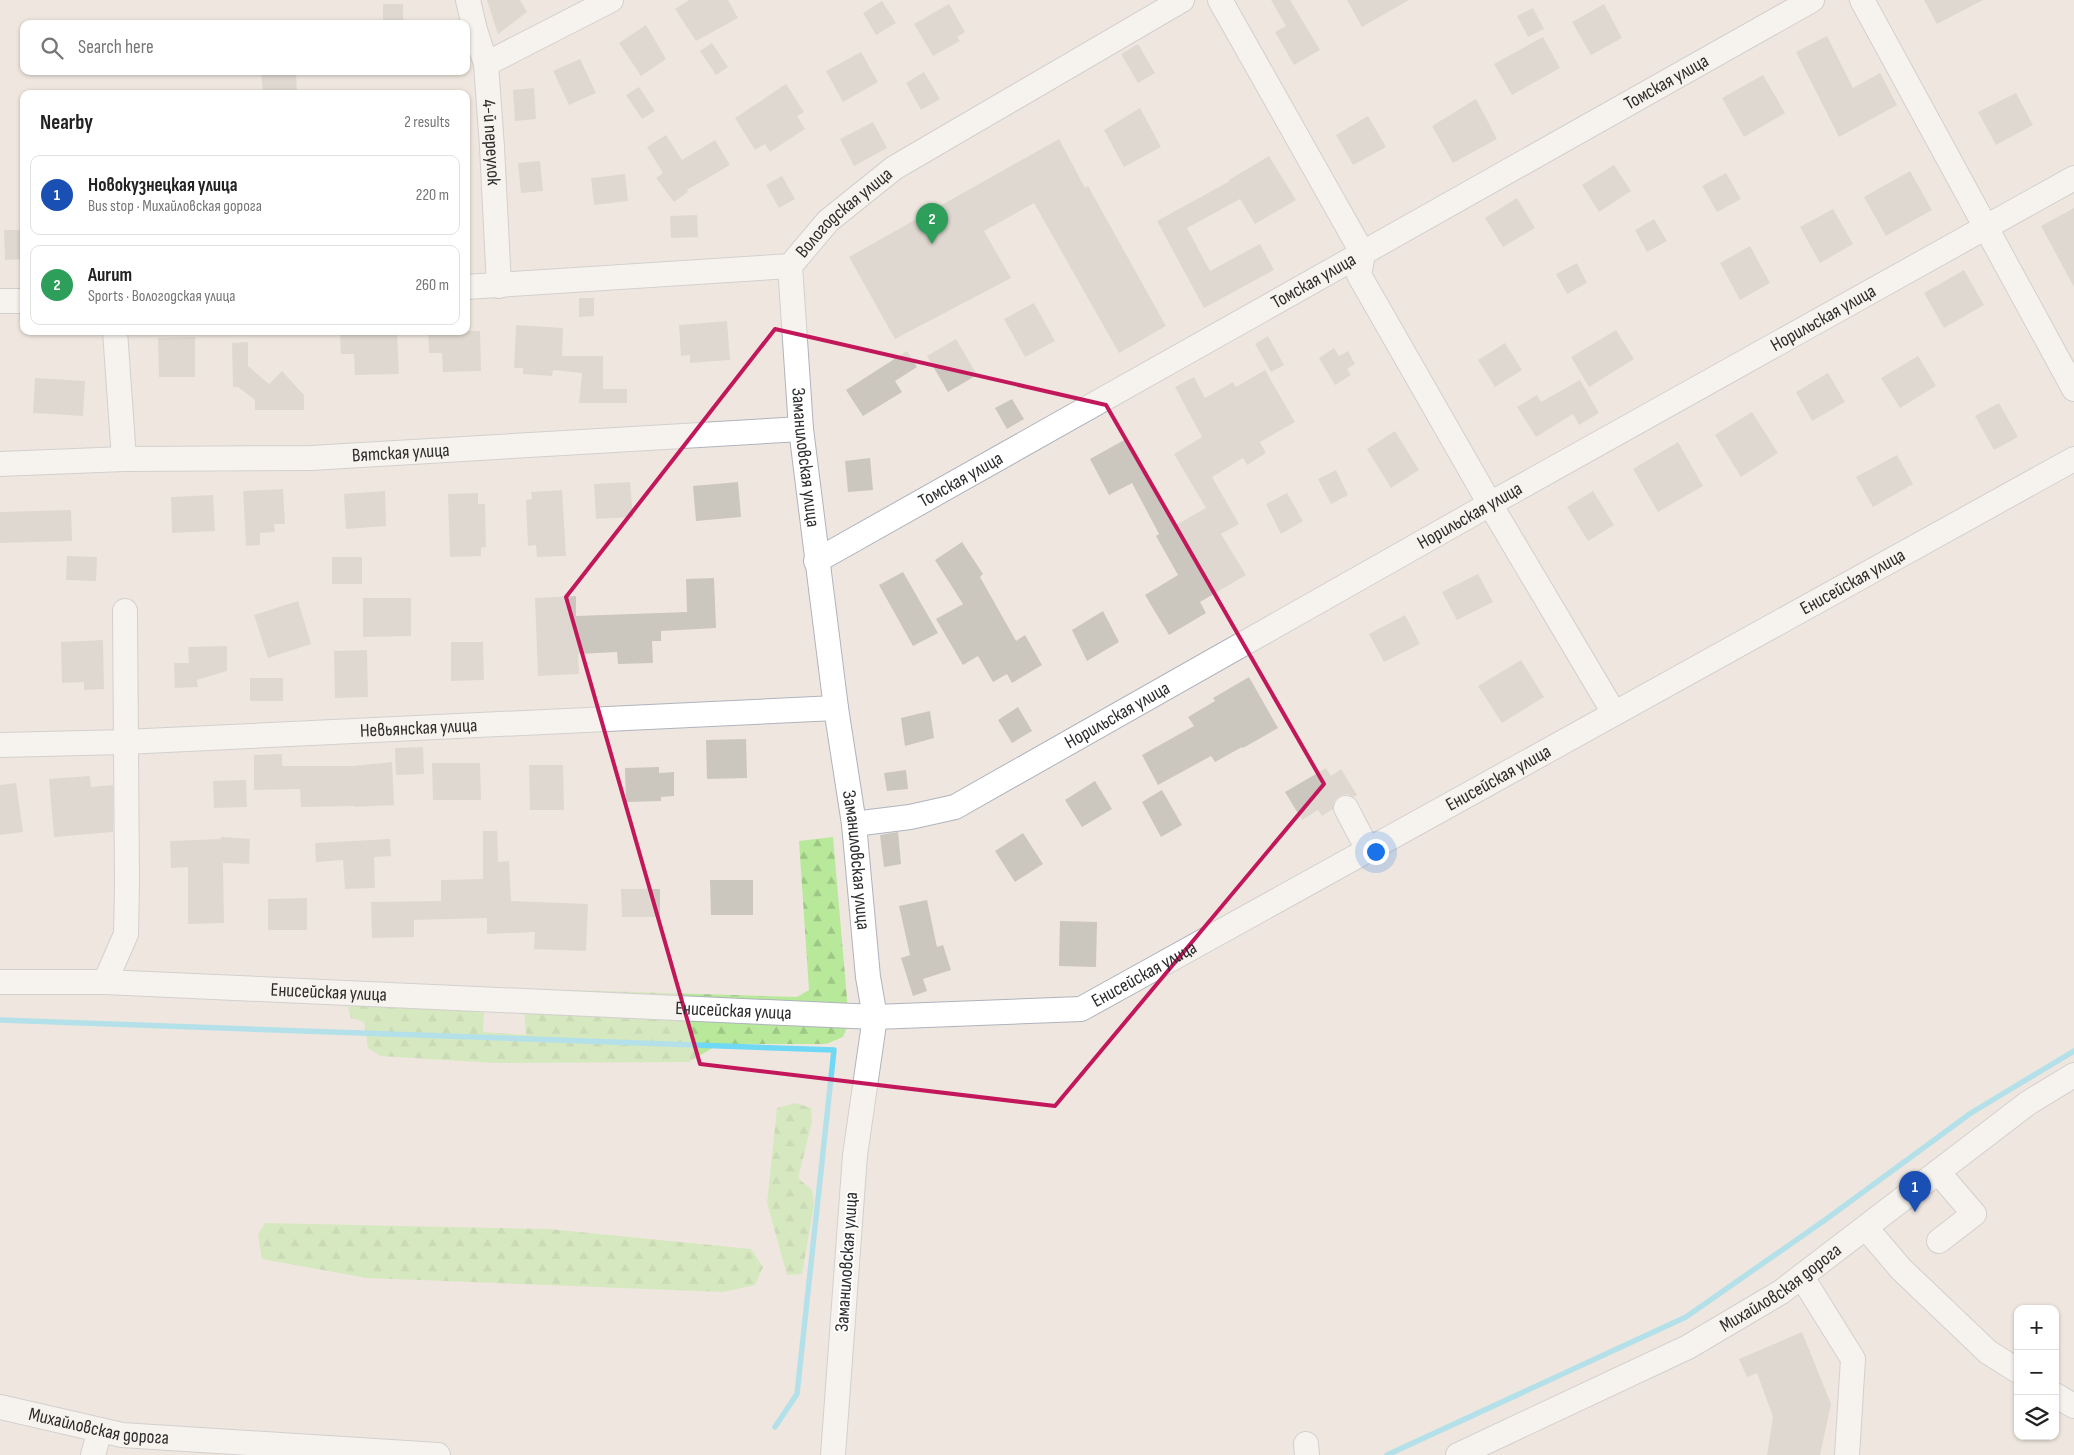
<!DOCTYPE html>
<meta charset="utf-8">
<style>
:root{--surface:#fff;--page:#f2f2f2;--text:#222;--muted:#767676;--line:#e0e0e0;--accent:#3c6bff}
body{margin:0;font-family:"Sofia Sans Condensed",sans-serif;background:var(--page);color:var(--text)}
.controls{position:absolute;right:15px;bottom:15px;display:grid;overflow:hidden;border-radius:10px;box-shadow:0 1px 4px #0004}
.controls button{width:45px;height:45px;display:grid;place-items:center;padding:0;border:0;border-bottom:1px solid var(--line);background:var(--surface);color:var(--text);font:25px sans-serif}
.you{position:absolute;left:1375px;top:851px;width:18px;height:18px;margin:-12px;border:4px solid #fff;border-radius:50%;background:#1a73e8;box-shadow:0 0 0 8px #1a73e833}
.badge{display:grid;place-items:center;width:32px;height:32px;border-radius:50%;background:var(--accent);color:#fff;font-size:16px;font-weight:700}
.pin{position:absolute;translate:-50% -41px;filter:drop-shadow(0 1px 2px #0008)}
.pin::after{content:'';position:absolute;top:26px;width:18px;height:15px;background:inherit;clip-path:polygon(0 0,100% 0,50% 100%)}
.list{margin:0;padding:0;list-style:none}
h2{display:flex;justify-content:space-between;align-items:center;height:65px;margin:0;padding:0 20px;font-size:21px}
h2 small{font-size:16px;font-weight:400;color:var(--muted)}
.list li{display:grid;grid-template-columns:32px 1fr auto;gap:15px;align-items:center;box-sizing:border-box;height:80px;margin:0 10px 10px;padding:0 10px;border:1px solid var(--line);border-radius:10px}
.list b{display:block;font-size:19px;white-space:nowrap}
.list p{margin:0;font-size:16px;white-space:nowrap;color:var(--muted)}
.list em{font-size:16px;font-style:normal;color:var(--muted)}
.icon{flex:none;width:28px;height:28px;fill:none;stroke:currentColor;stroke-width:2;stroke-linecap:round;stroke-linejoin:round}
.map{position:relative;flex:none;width:2074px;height:1455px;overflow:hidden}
.search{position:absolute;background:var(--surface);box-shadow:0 1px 4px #0004;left:20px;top:20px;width:450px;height:55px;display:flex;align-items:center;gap:12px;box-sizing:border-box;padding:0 18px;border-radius:10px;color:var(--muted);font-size:19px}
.panel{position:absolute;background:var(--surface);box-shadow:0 1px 4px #0004;left:20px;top:90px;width:450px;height:245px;border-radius:10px}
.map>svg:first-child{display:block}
</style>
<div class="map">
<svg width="2074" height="1455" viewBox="0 0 2074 1455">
<defs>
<pattern id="forest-firs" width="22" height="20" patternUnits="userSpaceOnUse" patternTransform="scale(1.25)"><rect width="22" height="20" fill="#b8e89a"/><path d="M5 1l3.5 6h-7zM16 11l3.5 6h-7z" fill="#9ec785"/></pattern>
</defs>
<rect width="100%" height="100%" fill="#efe7df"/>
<g fill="url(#forest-firs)">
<path d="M833,837L849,1022L843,1037L826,1044H719L689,1062L494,1063L381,1056L368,1048L364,1022L351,1018L348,1007L366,1005L472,1011L484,1013L483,1032L526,1035L524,1006L533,1000L570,990L797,997L809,990L799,841Z"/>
<path d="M795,1103L811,1108L812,1122L798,1178L812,1190L814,1205L802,1274L787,1275L767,1203L777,1108Z"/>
<path d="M265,1223L549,1229L751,1249L763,1267L755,1285L723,1292L367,1278L262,1259L258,1235Z"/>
</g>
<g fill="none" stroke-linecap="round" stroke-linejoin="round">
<g stroke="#6ed8f5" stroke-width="5.5">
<path d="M0,1020L834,1050L797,1394L775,1427"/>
<path d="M1387,1455L1686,1317L1825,1220L1971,1113L2074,1051"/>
</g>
</g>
<g fill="#cbc6be">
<path d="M487,0H520L527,12L498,34Z"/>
<path d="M689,0H728L738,18L696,41L675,9Z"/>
<path d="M1271,0H1290L1320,50L1294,65L1275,32L1286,26Z"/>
<path d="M1347,0H1409L1362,27Z"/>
<path d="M1924,0H1983L1937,24Z"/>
<path d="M882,1L896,23L876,35L863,13Z"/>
<rect x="383" y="4" width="20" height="20"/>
<path d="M949,4L965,32L957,37L960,41L933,56L914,24Z"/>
<path d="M1604,4L1622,38L1591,55L1572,22Z"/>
<path d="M1533,8L1544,29L1528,37L1517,16Z"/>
<path d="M646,25L666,59L641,76L619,43Z"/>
<path d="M1827,36L1853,88L1880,73L1897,105L1839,137L1796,52Z"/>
<path d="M1543,37L1560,68L1512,95L1494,64Z"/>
<path d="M712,43L728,67L716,75L700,51Z"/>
<path d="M1138,44L1155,73L1138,83L1121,54Z"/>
<path d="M861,52L878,82L843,102L826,71Z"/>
<path d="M580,59L596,93L569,105L553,71Z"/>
<path d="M261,71H296L297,94H263Z"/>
<path d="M924,72L940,99L921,110L906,83Z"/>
<path d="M1763,75L1785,113L1744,137L1722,98Z"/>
<path d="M786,84L804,112L797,116L805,129L770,152L765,144L755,150L735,118Z"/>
<path d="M639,87L655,111L642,119L626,95Z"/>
<path d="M534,88L536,119L515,121L513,90Z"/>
<path d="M2016,93L2033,125L1996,145L1978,112Z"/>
<path d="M1476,99L1497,139L1453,163L1432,126Z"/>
<path d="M1140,108L1161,147L1124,167L1104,130Z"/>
<path d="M1368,116L1386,147L1353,165L1336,135Z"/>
<path d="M873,122L887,148L854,166L840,139Z"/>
<path d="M666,135L682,160L715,140L730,165L687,190L688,192L674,202L656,178L663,173L647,147Z"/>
<path d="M1059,139L1085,188L1088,186L1166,326L1119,353L1034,203L984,231L1011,278L895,339L849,257Z"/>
<path d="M1269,156L1296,200L1255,224L1240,199L1187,228L1210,271L1260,244L1274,270L1204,308L1157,221L1230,181L1229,180Z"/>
<path d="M540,161L543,191L521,193L518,163Z"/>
<path d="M1614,165L1631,191L1599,212L1582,185Z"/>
<path d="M1910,171L1932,210L1886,236L1864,197Z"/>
<path d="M1726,173L1741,199L1717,212L1702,186Z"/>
<path d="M625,174L628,201L594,205L591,178Z"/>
<path d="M782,176L795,199L779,208L766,185Z"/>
<path d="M1517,198L1535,228L1503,247L1485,218Z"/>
<path d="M2074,208V287L2041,226Z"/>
<path d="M1833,209L1853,244L1820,263L1800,227Z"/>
<path d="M697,215L698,237L671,238L670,216Z"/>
<path d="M1654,219L1667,241L1647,252L1635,230Z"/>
<path d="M4,230H23L24,259L5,260Z"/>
<path d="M1750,246L1770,283L1740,300L1720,263Z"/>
<path d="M1577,263L1587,283L1567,294L1556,274Z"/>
<path d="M1964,270L1984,305L1944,328L1924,293Z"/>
<path d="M579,298H594V316L579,317Z"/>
<path d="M1034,303L1055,341L1025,357L1004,319Z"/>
<path d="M727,321L730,360L690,363V355L681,356L679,325Z"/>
<path d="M516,325L563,328L562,356H603V389H627V403H579L582,373L553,370L552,376L523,374V368H514Z"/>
<path d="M1616,330L1634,359L1589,387L1571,357Z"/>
<path d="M370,331H397L399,374L355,375L354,354H341L340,335L370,334Z"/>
<path d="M428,331H480L481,371L443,372L442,353H429Z"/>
<path d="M1268,336L1284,365L1271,372L1255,344Z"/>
<path d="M195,337V377H159L158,338Z"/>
<path d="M956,339L977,375L948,392L927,356Z"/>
<path d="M248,342V366L269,384L282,371L304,395V410H255V400L238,387H233L232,343Z"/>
<path d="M1505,343L1522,370L1495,387L1478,360Z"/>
<path d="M1334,348L1339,356L1348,351L1355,364L1347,369L1351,375L1335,385L1319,358Z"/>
<path d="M907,351L917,367L895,381L902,392L863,416L846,390Z"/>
<path d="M1918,356L1936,386L1900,408L1881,378Z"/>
<path d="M1265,370L1295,422L1260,442L1266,453L1247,465L1243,458L1212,477L1239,524L1221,534L1246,575L1200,602L1206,613L1169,635L1145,595L1178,575L1156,536L1159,534L1132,483L1109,495L1090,459L1126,439L1151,485L1153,484L1176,525L1206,508L1174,454L1202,437L1175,387L1194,377L1205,398L1233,382L1236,387Z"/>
<path d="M1828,373L1845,402L1812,421L1796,392Z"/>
<path d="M35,378L85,381L83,416L33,413Z"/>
<path d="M1580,380L1599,413L1579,425L1573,414L1536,437L1517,407L1537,395L1541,402Z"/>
<path d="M1012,399L1024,419L1007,429L995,408Z"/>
<path d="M1999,403L2018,437L1994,450L1975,416Z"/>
<path d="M1752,412L1778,453L1741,477L1715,435Z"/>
<path d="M1395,431L1419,470L1391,488L1367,449Z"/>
<path d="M1678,442L1703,486L1658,512L1633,469Z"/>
<path d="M1897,455L1913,484L1873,507L1856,477Z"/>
<path d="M870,458L873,490L848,492L845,461Z"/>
<path d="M1336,470L1348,495L1331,504L1318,479Z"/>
<path d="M630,482L633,517L596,519L594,484Z"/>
<path d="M738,482L741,517L696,521L693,486Z"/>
<path d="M283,489L285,524H274L275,532L260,533V545L246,546L243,491Z"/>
<path d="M562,490L566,556L537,557L536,545L528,546L526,500L532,499L531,492Z"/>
<path d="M385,491L386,526L346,529L344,494Z"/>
<path d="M1593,491L1614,525L1588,541L1567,507Z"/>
<path d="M478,493V504H485L486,547L481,548V556L450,557L448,494Z"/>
<path d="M1287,493L1303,521L1281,534L1266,504Z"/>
<path d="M213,495L215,531L172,533L171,497Z"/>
<path d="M71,510L72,541L0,543V512Z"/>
<path d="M962,542L983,574L980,577L1016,641L1025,635L1042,665L1012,683L1007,674L993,682L978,656L963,665L936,619L963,604L935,560Z"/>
<path d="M67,556L97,557L96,581L66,580Z"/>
<rect x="332" y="557" width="30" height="27"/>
<path d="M903,572L938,633L913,646L879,585Z"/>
<path d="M1478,574L1493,602L1457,620L1442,592Z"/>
<path d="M714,578L716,628L661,631V641H652L653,663L618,664L617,652L578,654L579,674L538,676L535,598L576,596V616L687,612L686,579Z"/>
<path d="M363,598H411V636L363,637Z"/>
<path d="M298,601L311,644L268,658L254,615Z"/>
<path d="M1103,611L1119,642L1087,661L1072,630Z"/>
<path d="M1405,615L1420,644L1384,662L1369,634Z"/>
<path d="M103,640L104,689L84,690V682L62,683L61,642Z"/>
<path d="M451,642H483L484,680L451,681Z"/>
<path d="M227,646V671L197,680L198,687L175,688L174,663H189L188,647Z"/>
<path d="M367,650L368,697L335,698L334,651Z"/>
<path d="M1521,660L1544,697L1502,723L1478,686Z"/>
<path d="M1249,677L1278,728L1243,748L1242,747L1215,762L1211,756L1158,785L1142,755L1194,726L1188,717L1215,701L1213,698Z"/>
<rect x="250" y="678" width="33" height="23"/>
<path d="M1018,707L1032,731L1012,743L998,720Z"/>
<path d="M930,711L934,738L905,746L901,718Z"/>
<path d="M746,739L747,778L707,779L706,740Z"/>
<path d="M423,747L424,774L396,775L395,748Z"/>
<path d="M282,754V766H353L392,762L394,805L355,807V806L301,807L300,789L254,790V755Z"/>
<path d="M432,763H480L481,800H433Z"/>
<path d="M529,765H563L564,810H530Z"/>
<path d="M659,767V773L674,772V796L661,797V801L626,802L625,768Z"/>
<path d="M1326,768L1331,776L1341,769L1357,795L1354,797L1347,794L1340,796L1334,801L1333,809L1322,816L1318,810L1302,820L1285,792Z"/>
<path d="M906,770L908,789L887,791L884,773Z"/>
<path d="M90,776L91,787L113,785V832L54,837L49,779Z"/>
<path d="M246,780L247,807L214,808L213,781Z"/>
<path d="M1095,781L1112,809L1082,827L1065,800Z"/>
<path d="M16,783L23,832L0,835V785Z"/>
<path d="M1162,790L1182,825L1161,837L1142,802Z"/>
<path d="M483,831H497L498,862L509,861L511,901L588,904L586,951L534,949L535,932L487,934V918L414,920V937L372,938L371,902L441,901V880L483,879Z"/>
<path d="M898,832L901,864L884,867L880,835Z"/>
<path d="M1023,833L1043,864L1015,882L995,851Z"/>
<path d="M221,837L250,839L249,864L223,863L224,923L188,924V867L171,868L170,841L221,839Z"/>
<path d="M390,839L391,856L374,857L375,888L345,889L343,860L316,862L315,843Z"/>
<path d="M710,880H753V915H711Z"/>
<path d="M621,889H660V917H622Z"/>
<path d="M307,898V930H268V899Z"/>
<path d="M927,900L937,947L943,945L951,970L923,979L927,991L913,996L901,958L910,955L899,906Z"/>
<path d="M1060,921L1097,922L1096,967L1059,966Z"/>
<path d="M1802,1332L1831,1404L1820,1455H1767L1773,1417L1757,1373L1747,1377L1739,1359Z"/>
</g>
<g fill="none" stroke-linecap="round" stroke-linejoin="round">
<g stroke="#afb3bd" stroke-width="26">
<g id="minor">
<path id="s1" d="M468,0L475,30L486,64L492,147L499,286"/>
<path d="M1220,0L1363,254L1359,275L1490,504L1614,713"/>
<path d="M1862,0L2074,389"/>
<path d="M486,64L611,0"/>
<path id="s2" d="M790,266L801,429L836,708L854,824L868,977L875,1017L855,1155L833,1455"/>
<path id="s3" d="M466,287L790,266L828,221L894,168L1182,0"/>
<path d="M0,301H24"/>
<path d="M115,331L124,459"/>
<path id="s4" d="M0,464L124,459L311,458L801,429"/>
<path id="s5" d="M816,561L1812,0"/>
<path id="s6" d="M0,745L125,742L836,708"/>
<path d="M1346,808L1368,850"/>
<path id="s7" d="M854,824L910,817L955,807L1490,504L2074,178"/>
<path id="s8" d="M0,982H105L875,1017L1081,1009L2074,459"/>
<path d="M105,982L126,934L127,884L125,611"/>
<path d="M1938,1172L1974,1214L1939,1241"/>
<path d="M1866,1228L1901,1269L1988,1352L2018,1371"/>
<path d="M1802,1277L1853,1359L1847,1455"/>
<path d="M2055,1395L2074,1406"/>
<path id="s9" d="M0,1407L122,1435L438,1455"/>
<path d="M1306,1444L1307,1455"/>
<path d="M93,1455L100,1430"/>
<path id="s10" d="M1458,1455L1688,1347L1781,1292L2028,1103L2074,1075"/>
</g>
</g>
<use href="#minor" stroke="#fff" stroke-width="24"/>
</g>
<path d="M0 0H2074V1455H0ZM775,329L1106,405L1324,784L1055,1106L700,1064L566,597Z" fill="#efe7df" fill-opacity=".55" fill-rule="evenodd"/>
<path fill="none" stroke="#c2185b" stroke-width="4" stroke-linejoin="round" d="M775,329L1106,405L1324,784L1055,1106L700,1064L566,597Z"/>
<g text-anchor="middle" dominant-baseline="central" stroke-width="4" stroke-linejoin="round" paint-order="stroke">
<g font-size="19" fill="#2d2d2d" stroke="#fff">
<text stroke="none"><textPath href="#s5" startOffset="976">Томская улица</textPath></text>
<text stroke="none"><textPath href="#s1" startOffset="145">4-й переулок</textPath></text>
<text stroke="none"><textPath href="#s3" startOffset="401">Вологодская улица</textPath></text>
<text stroke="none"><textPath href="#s5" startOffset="571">Томская улица</textPath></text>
<text stroke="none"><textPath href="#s7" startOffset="1099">Норильская улица</textPath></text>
<text stroke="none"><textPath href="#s4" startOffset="401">Вятская улица</textPath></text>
<text stroke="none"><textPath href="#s2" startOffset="192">Заманиловская улица</textPath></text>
<text stroke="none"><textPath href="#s5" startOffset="166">Томская улица</textPath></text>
<text stroke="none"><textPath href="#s7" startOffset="694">Норильская улица</textPath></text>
<text stroke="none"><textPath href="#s8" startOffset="1964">Енисейская улица</textPath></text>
<text stroke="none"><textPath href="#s7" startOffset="289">Норильская улица</textPath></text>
<text stroke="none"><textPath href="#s6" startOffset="419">Невьянская улица</textPath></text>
<text stroke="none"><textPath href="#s8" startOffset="1559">Енисейская улица</textPath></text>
<text stroke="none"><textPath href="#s2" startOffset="598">Заманиловская улица</textPath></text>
<text stroke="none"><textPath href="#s8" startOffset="1154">Енисейская улица</textPath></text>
<text stroke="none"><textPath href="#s8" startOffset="329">Енисейская улица</textPath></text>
<text stroke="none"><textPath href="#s8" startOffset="734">Енисейская улица</textPath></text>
<text transform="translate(847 1262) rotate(-86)">Заманиловская улица</text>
<text stroke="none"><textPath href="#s10" startOffset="364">Михайловская дорога</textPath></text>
<text stroke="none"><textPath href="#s9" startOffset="101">Михайловская дорога</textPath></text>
</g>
</g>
</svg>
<div class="controls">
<button>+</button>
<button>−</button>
<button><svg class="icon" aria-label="layers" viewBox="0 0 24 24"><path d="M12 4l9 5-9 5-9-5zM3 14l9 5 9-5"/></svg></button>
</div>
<div class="you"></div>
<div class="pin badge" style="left:1915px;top:1212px;background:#1a4fb4">1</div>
<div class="pin badge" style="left:932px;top:244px;background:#2e9e5b">2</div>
<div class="search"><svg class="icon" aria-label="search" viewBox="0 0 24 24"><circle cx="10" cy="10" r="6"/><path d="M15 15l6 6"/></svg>Search here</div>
<section class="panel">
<h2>Nearby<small>2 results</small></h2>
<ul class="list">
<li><span class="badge" style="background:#1a4fb4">1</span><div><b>Новокузнецкая улица</b><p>Bus stop · Михайловская дорога</p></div><em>220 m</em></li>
<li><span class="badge" style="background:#2e9e5b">2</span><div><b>Aurum</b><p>Sports · Вологодская улица</p></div><em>260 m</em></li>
</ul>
</section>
</div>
